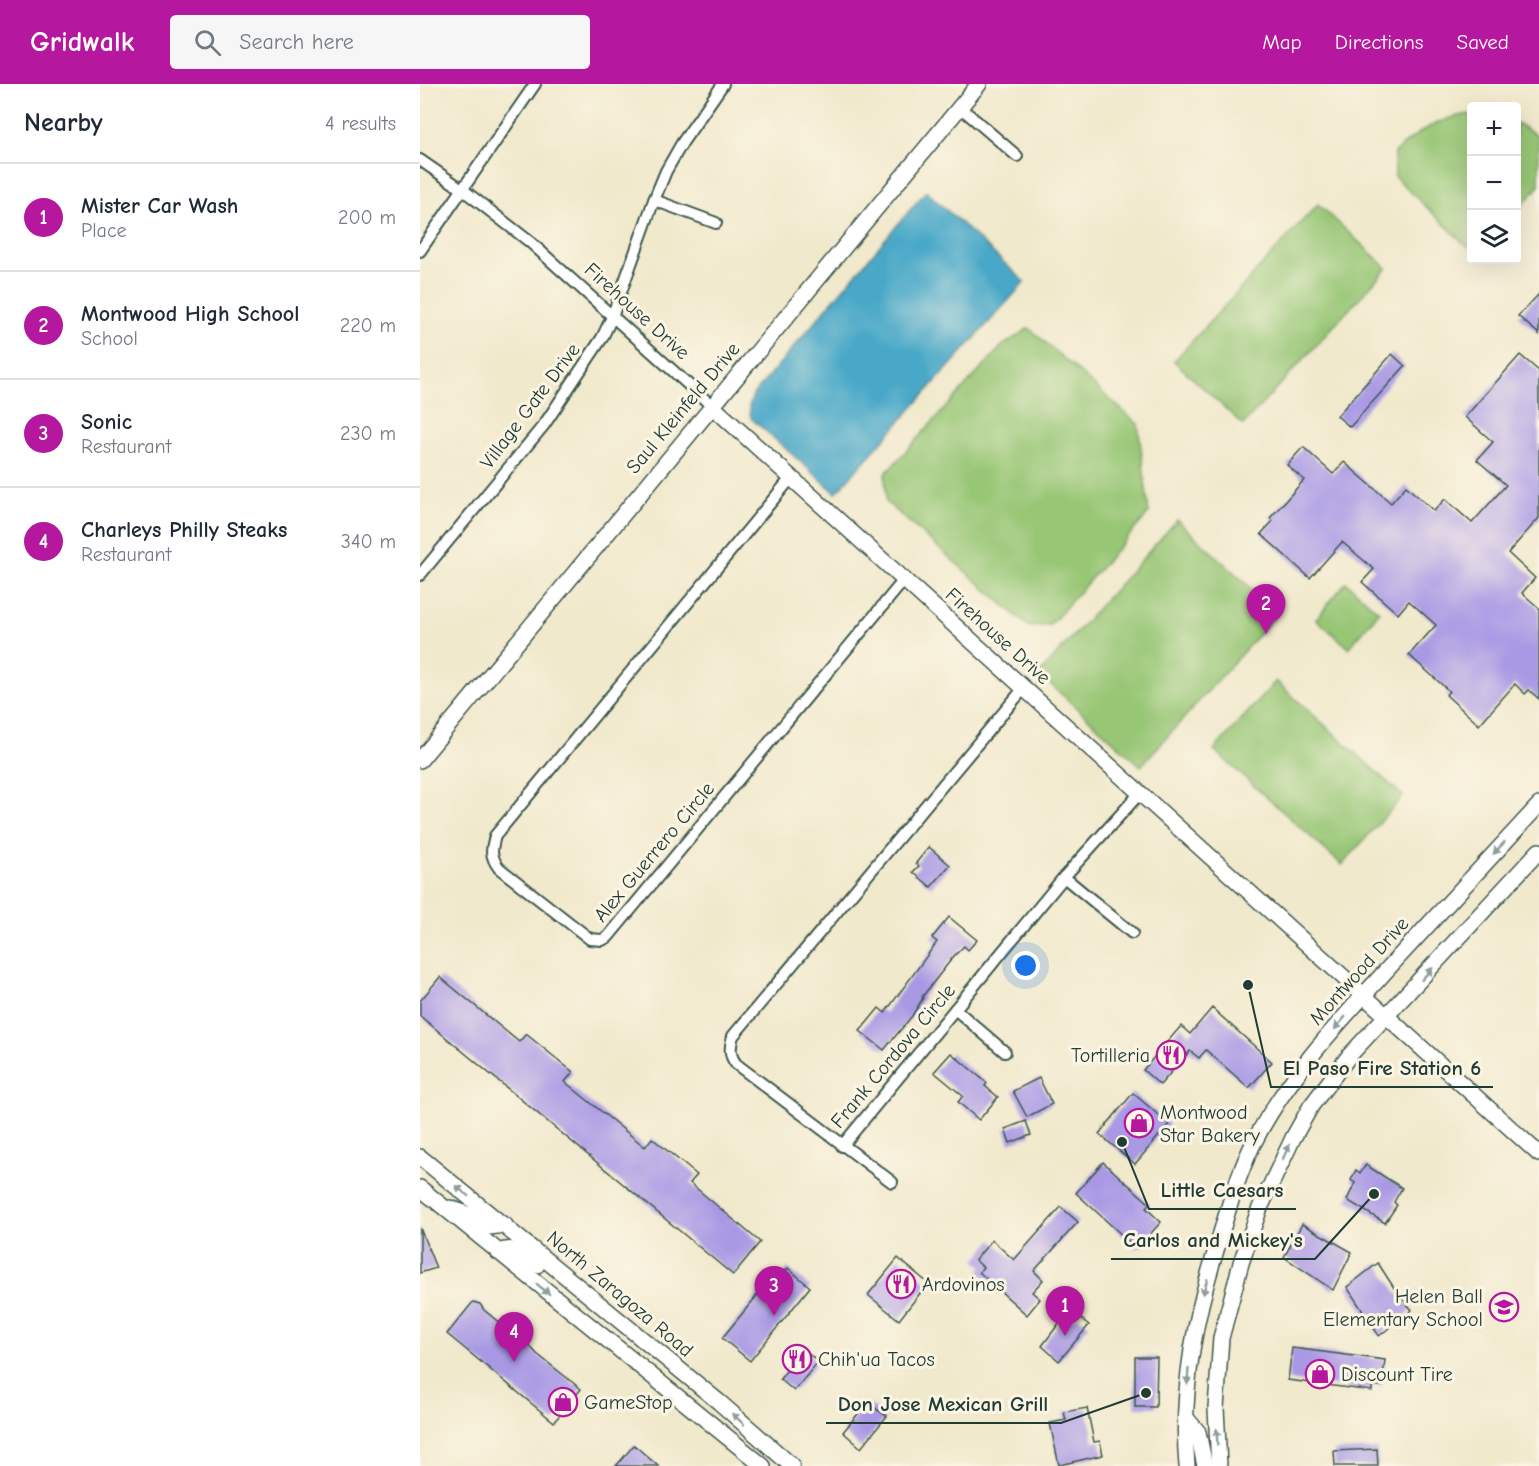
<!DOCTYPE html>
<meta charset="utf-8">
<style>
:root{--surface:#fff;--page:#f6f6f7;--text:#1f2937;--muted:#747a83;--line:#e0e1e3;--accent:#b5179e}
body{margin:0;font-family:"Comic Neue",sans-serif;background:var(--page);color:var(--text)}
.controls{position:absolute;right:18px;top:18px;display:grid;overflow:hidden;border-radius:6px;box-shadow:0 6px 24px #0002}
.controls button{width:54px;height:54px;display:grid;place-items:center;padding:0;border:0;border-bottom:2px solid var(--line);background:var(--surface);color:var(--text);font:30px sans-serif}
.you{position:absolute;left:606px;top:882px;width:21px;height:21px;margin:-15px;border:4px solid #fff;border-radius:50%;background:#1a73e8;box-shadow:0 0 0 9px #1a73e833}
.badge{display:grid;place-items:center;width:39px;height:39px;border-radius:50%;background:var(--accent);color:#fff;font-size:20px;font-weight:700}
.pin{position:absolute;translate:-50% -50px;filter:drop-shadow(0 2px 3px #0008)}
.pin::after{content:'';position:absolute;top:32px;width:21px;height:18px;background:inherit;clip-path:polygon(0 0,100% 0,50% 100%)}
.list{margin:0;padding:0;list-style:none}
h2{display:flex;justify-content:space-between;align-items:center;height:78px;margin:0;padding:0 24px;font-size:26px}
h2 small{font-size:20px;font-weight:400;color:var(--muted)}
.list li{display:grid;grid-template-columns:39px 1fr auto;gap:18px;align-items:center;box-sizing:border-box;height:108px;padding:0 24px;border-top:2px solid var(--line)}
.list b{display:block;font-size:22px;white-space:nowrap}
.list p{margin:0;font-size:20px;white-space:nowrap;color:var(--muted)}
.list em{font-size:20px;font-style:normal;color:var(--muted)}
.icon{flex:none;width:33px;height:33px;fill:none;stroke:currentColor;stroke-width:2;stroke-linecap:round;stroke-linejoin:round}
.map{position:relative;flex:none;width:1119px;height:1382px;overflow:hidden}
header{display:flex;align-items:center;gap:36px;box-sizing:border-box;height:84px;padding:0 30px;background:var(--accent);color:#fff}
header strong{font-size:28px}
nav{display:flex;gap:33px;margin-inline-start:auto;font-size:21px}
.search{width:420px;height:54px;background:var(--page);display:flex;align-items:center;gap:15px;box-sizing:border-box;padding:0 21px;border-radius:6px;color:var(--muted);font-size:22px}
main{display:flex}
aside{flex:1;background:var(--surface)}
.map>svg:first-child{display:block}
</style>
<header>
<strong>Gridwalk</strong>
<div class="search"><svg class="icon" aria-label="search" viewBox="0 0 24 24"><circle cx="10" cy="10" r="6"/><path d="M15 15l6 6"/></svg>Search here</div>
<nav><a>Map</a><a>Directions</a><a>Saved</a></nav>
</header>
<main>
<aside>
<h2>Nearby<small>4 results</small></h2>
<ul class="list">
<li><span class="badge">1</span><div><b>Mister Car Wash</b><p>Place</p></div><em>200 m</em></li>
<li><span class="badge">2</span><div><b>Montwood High School</b><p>School</p></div><em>220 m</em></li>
<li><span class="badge">3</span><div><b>Sonic</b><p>Restaurant</p></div><em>230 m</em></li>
<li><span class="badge">4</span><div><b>Charleys Philly Steaks</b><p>Restaurant</p></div><em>340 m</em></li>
</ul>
</aside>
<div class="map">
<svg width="1119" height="1382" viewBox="0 0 1119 1382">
<rect width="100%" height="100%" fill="#fcf5e5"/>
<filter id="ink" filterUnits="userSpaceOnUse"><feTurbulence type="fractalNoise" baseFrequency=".0167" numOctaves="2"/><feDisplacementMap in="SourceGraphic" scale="12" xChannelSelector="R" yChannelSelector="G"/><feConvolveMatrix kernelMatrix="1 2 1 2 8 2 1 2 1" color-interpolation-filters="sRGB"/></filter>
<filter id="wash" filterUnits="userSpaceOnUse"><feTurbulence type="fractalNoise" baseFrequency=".008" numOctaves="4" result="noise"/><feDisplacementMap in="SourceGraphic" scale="24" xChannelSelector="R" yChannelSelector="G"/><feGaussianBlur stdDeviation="1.35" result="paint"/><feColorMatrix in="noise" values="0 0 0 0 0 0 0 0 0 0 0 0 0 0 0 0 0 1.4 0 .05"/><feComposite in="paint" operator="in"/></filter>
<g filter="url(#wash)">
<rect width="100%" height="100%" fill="#f1e9cc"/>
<g fill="#97c675" stroke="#5b8254" stroke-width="1.5">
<path d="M1051,30L1052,163H1048L975,93L974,69C997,48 1020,33 1051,30Z"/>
<path d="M1096,39L1119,52V102L1097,127Z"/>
<path d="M898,120L967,184L823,341L754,277Z"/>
<path d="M609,244L718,340L729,429L630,541L609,543L466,418L465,390L582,262Z"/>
<path d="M757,436L858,529L721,682L619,590Z"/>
<path d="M926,498L959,528L929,564L896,535Z"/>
<path d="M856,597L983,712L922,781L794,666Z"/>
</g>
<path fill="#49a8c8" stroke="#34727e" stroke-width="1.5" d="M506,107L605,198L416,409L331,334L329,322L333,311Z"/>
<g id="blocks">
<g fill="#a999e5">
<path d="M1119,210V250L1098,232Z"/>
<path d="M972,270L985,282L930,343L917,332Z"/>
<path d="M1100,271L1119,287V434L1088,469L1115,494L1102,509L1119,524V615L1109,606L1105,610L1095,600L1059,641L1026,611L1029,607L989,571L1016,541L989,517L978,530L942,498L954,485L922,458L890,494L841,450L853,437L850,434L884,396L867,381L883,363L913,390L924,378L971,419L986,402L1014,427L1025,415L1052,439L1086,401L1057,376L1073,358L1045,333Z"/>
<path d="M509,763L530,781L511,803L493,788L499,782L496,779Z"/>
<path d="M529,833L557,856L548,866L544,862L534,872L502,913L503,914L492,932L464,966L440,947L459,924L465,929L517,858L512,854Z"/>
<path d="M20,893L99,958L106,950L153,988L145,998L225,1063L232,1054L277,1091L270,1099L340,1158L313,1191L0,932V917Z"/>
<path d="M792,924L852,978L829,1004L786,966L779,974L770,967L740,1001L723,986L761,942L770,950Z"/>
<path d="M531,969L567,999L565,1002L578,1013L559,1036L538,1018L543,1012L514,988Z"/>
<path d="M619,994L632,1020L607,1033L593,1007Z"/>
<path d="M713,1009L749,1040L715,1080L679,1050Z"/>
<path d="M606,1037L611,1051L590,1059L585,1045Z"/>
<path d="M683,1078L730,1120L726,1124L741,1138L717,1165L656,1109Z"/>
<path d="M946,1081L982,1104L974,1118L977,1121L965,1139L927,1116L935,1099L931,1096L936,1086L940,1089Z"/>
<path d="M641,1123L658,1138L614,1187L623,1196L612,1208L620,1215L607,1231L559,1188L563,1183L555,1176L572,1156L594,1176Z"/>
<path d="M882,1140L932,1168L913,1206L864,1173Z"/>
<path d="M0,1144L16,1184L0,1189Z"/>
<path d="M478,1174L508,1199L479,1236L448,1211Z"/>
<path d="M958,1179L976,1207L992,1226L959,1252L927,1203Z"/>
<path d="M368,1184L390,1203L330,1277L302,1254L345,1202L349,1206Z"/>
<path d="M53,1218L60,1220L64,1226L98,1254L108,1260L117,1270L161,1305L134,1338L27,1250Z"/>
<path d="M659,1233L669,1241L639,1277L622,1262L640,1238Z"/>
<path d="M872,1264L965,1276L962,1302L952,1301V1307L868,1296Z"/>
<path d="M383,1265L398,1278L374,1307L360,1295Z"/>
<path d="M715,1273H737L736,1323H715Z"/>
<path d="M447,1319L467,1332L441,1364L423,1348Z"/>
<path d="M667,1324L674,1358L680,1357L683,1371L639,1381L630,1339L646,1336L644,1328Z"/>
<path d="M214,1361L238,1382H196Z"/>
<path d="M957,1365L958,1382H915L914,1367Z"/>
</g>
</g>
</g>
<g filter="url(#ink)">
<use href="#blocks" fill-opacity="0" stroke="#3e574b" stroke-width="1.5"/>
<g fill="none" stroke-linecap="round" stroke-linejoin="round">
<g stroke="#3e574b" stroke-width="14">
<g id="street">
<path d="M540,23L597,72"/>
<path d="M0,76L42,105L110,158L292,322"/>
<path d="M234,116L296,139"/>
<path d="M0,167L115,0"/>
<path d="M371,394L75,752C71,766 70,772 79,784L170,855L182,856L188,853L484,496"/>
<path d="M0,491L124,341L182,254L192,233L234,116L246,87L262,59L303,0"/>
<path d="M644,793L712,849"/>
<path d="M535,925L585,968"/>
<path d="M422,1062L644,793L720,709"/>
<path d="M472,1098L316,980C309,971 310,963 313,952L604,604"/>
</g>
</g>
<g stroke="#3e574b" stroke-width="18">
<g id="secondary">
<path d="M292,322L1119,1070"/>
<path d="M0,676L559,0"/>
<path d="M0,1073L299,1318L372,1382"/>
<path d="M0,1104L343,1382"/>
<path d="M30,1124L50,1131L69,1143L85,1141"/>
<path d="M78,1168C97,1161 103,1170 117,1181"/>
<path d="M766,1334L778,1348L785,1382"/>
<path d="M767,1382C761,1313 773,1242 793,1176C805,1137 815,1097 833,1060C867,992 923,934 974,878C1023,825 1071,773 1119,721"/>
<path d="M799,1382L796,1324L801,1254L821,1179L839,1126L873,1054L891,1022L929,972L1119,767"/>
</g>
</g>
<use href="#street" stroke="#fff" stroke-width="10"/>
<use href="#secondary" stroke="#fff" stroke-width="15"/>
</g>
<defs><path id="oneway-solid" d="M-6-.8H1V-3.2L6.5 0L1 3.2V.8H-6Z" transform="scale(1.5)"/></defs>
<g fill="#8f9e9a">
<use href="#oneway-solid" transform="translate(1079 764) rotate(133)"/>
<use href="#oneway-solid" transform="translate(1007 890) rotate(-47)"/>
<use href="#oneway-solid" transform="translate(920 939) rotate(130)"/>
<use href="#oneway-solid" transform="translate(866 1068) rotate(-65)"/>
<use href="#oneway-solid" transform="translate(42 1107) rotate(-141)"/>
<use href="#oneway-solid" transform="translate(785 1203) rotate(107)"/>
<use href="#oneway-solid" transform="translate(123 1205) rotate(39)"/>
<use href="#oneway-solid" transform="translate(768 1292) rotate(94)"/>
<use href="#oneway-solid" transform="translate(318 1335) rotate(-138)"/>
<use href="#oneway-solid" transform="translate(797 1353) rotate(-93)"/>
</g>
</g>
<defs>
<g id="restaurant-ring" transform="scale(1.5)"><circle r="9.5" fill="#fcf5e5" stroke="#b5179e" stroke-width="1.5"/><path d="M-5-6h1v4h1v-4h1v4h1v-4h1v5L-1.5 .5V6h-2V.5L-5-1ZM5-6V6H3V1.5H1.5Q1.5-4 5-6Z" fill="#b5179e"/></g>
<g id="shop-ring" transform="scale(1.5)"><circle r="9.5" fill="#fcf5e5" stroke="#b5179e" stroke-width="1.5"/><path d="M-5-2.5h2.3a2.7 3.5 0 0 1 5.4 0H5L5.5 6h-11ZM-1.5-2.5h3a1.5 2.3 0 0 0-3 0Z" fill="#b5179e"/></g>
<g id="school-ring" transform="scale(1.5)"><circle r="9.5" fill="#fcf5e5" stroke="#b5179e" stroke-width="1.5"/><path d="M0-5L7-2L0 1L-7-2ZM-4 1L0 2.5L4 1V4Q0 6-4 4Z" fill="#b5179e"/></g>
</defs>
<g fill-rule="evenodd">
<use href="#restaurant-ring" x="751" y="971"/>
<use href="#shop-ring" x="719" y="1039"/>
<use href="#restaurant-ring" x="481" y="1200"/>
<use href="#school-ring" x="1084" y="1223"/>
<use href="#restaurant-ring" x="377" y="1275"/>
<use href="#shop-ring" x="900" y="1290"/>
<use href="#shop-ring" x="143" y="1318"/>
</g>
<g text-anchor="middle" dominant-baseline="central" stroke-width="6" stroke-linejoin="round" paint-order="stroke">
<g font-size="20" fill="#1f3d34" stroke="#fcf5e5">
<text transform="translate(217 227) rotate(42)">Firehouse Drive</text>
<text transform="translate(110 322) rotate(-53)">Village Gate Drive</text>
<text transform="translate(263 324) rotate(-50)">Saul Kleinfeld Drive</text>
<text transform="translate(578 552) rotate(42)">Firehouse Drive</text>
<text transform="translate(234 768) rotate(-50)">Alex Guerrero Circle</text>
<text transform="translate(939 887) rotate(-48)">Montwood Drive</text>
<text transform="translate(473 972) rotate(-50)">Frank Cordova Circle</text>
<text transform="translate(200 1210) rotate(40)">North Zaragoza Road</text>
</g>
<g font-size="20" fill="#1f3d34" stroke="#fcf5e5" text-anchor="start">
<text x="730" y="971" text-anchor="end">Tortilleria</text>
<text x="740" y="1028">Montwood<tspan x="740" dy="23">Star Bakery</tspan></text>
<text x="502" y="1200">Ardovinos</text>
<text x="1063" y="1212" text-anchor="end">Helen Ball<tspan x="1063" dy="23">Elementary School</tspan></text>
<text x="398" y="1275">Chih'ua Tacos</text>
<text x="921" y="1290">Discount Tire</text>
<text x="164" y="1318">GameStop</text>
</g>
</g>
<path fill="none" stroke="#1f3d34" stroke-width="2" d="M828 901L851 1003H1073M702 1058L729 1125H876M954 1110L895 1175H691M726 1309L641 1339H406"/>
<g fill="#1f3d34" stroke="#fcf5e5" stroke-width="2">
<circle cx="828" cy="901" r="6"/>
<circle cx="702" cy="1058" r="6"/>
<circle cx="954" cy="1110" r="6"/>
<circle cx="726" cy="1309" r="6"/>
</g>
<g font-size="21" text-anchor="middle" font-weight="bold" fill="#1f3d34" stroke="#fcf5e5" stroke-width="6" stroke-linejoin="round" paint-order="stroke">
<text x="962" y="991">El Paso Fire Station 6</text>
<text x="802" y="1113">Little Caesars</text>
<text x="793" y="1163">Carlos and Mickey's</text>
<text x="523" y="1327">Don Jose Mexican Grill</text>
</g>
</svg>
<div class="controls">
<button>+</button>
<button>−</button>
<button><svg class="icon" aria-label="layers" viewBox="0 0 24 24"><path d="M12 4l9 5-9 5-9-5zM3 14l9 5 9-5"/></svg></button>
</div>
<div class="you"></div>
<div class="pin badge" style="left:645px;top:1252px">1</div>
<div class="pin badge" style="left:846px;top:550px">2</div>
<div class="pin badge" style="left:354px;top:1232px">3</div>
<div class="pin badge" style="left:94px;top:1278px">4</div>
</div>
</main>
